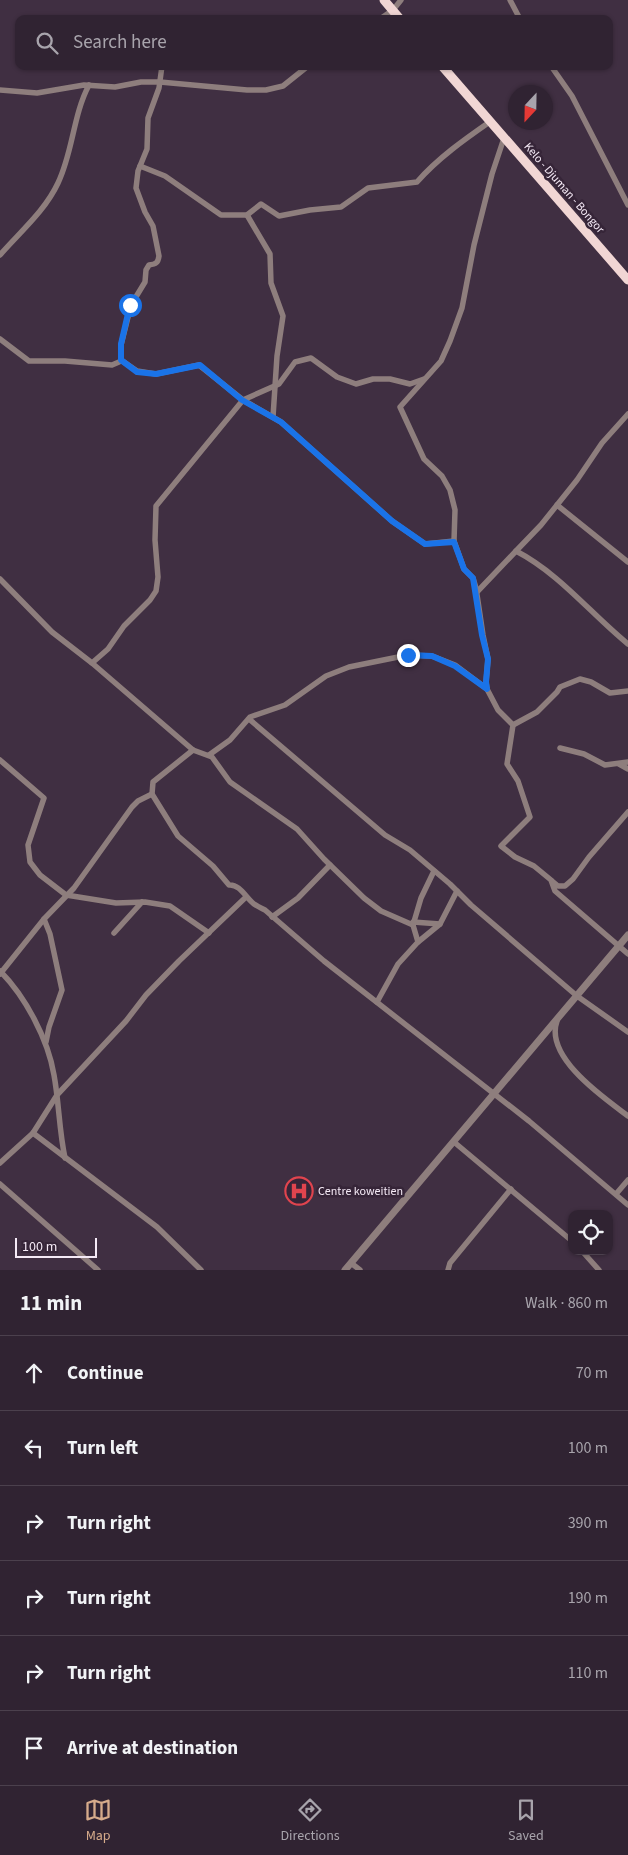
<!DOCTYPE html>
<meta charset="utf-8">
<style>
:root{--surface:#302332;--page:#3c2f3e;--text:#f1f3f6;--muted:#a8a4ac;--line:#4b404d;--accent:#d6ab8b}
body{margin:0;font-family:"Source Sans 3",sans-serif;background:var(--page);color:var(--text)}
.controls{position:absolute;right:15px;bottom:15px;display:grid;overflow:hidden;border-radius:10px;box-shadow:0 1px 4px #0004}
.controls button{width:45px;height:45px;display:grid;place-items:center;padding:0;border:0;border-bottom:1px solid var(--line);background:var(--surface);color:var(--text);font:25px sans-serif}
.compass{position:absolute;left:508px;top:85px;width:45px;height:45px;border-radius:50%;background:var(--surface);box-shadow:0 1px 4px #0004;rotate:202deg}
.scale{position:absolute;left:15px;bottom:12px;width:82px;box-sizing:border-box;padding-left:5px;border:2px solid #f5eaf6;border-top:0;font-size:14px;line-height:18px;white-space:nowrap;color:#f5eaf6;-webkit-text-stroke:4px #362538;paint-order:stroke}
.stop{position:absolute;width:15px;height:15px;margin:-11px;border:4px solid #1a73e8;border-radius:50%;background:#fff}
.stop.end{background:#1a73e8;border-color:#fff;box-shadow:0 1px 5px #0008}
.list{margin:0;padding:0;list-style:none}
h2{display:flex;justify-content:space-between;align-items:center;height:65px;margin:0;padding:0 20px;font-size:21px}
h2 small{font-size:16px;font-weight:400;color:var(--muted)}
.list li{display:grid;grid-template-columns:32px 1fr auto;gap:15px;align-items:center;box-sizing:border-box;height:75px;padding:0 20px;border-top:1px solid var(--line)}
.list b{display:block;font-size:19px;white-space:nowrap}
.list em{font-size:16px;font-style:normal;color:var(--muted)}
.icon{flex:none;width:28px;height:28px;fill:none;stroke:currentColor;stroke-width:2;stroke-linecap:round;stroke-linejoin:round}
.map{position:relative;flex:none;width:628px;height:1270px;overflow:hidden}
.search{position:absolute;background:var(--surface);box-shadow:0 1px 4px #0004;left:15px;right:15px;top:15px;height:55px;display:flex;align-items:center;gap:12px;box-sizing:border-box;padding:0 18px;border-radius:10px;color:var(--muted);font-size:19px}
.sheet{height:515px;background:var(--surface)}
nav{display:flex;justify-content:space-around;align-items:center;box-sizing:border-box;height:70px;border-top:1px solid var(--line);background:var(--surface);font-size:14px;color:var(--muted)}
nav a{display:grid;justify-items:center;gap:2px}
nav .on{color:var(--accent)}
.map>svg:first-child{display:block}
</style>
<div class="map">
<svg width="628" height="1270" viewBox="0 0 628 1270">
<rect width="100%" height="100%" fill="#402f42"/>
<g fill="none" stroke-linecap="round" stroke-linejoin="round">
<g stroke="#8e7e7d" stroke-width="5.5">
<path d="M510,0L520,19"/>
<path d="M380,19L393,10L401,0"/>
<path d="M551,66L572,96L628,205"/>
<path d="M0,90L37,93L84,85L115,87L141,82H160L247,90H266L283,86L308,66"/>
<path d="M504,138L492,174L474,245L462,308L450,341L441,361L400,407L424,459L442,476L450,490L455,510L454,541L464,569L473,578L476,588L483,635L488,659L486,682L487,689L498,710L513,725L507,764L518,781L530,817L501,846L515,857L534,866L551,880L555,891L628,954"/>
<path d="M140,166L165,176L221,215H247L261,204L279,216L310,210L341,207L368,188L417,182C438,158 465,139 491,121"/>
<path d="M247,215L270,254L271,283L283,316L277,356L273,417"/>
<path d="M0,255C20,232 45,211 58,183C73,152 73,115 89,85"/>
<path d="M0,339L29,361H65L112,365L119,362"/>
<path d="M243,400L281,422L392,521L425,544L454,541"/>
<path d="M243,400L279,384L295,362L311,358L337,377L356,384L373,379H390L410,384L424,379"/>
<path d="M557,505L628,562"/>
<path d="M516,551L541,525L577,480L602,443L628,414"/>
<path d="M0,579L52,632L92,663L193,750L212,757L230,782L297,829L324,859L364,898L381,911L413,925L418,942L398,964L377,1002"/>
<path d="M476,593L516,551C560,574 590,613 628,644"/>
<path d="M92,663L108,649L124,626L150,600L156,591L158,577L155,540L156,506L243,400L199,365L156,374L137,371L121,360V345L131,305L145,282L146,270L149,265C156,264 158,263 159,256L153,226L145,212L136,188L138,171L147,149L148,118L159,88L162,66"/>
<path d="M249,719L385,835L410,850L450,884L471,905L577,996L628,1032"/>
<path d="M513,725L537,712L557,692L560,687L580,679L591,682L610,693L628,691"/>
<path d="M560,748L584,754L605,765L628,762"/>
<path d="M193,750L153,782L152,794L178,836L213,866L229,885C240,884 246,898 254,904C257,906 261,908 265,910L324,961L529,1121L628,1205"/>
<path d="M209,755L230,740L250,717L285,705L326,676L349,667L408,655L432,656L455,665L487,689"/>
<path d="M0,760L44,798L28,845L30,862L40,875L66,895L116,903L145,902L170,906L209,933"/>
<path d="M619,764L628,769"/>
<path d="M552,881L558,886H565L573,879L589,857L628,812"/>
<path d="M272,917L298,898L330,865"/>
<path d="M44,919L50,934L62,990L49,1027L46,1042"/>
<path d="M413,922L440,924"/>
<path d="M413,925L421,898L434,871"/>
<path d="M114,933L142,902"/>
<path d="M418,942L440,924L457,891"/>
<path d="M0,971C25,996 48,1039 54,1075C59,1102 59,1130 65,1158"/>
<path d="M0,974L44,919L74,888L132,807L138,801L152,794"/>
<path d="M557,1021C544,1057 604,1098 628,1116"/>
<path d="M33,1133L157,1227L201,1270"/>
<path d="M454,1142L572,1241"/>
<path d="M0,1163L33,1133L57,1095L126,1021L146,995L179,961L246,897"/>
<path d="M0,1184L98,1270"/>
<path d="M616,1194L628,1180"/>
<path d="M582,1251L599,1270"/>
<path d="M351,1263L360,1270"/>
<path d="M448,1270L450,1263L511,1189"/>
</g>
<path stroke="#8e7e7d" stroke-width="7" d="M345,1270L628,935"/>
<g stroke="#f1d6d4" stroke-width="9">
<path d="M384,0L400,19"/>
<path d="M442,66L628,280"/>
</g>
</g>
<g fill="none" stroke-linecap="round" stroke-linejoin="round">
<path stroke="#1a73e8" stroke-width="6" d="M130,305L121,344V360L137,372L156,374L200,365L242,400L281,422L392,521L425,544L454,542L464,569L473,578L482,635L488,659L486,682L487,689L455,666L432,656L408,655"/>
</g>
<defs>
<g id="hospital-ring" transform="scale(1.4375)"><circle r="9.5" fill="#362538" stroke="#e0444e" stroke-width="1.5"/><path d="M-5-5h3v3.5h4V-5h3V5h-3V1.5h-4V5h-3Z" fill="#e0444e"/></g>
</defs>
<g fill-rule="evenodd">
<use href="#hospital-ring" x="299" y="1191"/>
</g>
<g text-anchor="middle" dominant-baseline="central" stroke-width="5" stroke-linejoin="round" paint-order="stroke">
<g font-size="12" fill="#f5eaf6" stroke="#362538">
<text transform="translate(564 188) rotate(49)">Kelo - Djuman - Bongor</text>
</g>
<g font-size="12" fill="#f5eaf6" stroke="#362538" text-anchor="start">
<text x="318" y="1191">Centre koweitien</text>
</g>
</g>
</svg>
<div class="controls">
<button><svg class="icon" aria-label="locate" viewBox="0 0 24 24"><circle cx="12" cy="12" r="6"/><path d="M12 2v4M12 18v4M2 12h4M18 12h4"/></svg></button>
</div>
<svg class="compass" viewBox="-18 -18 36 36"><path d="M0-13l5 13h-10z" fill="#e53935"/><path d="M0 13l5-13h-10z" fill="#a8a4ac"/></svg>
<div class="scale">100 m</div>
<div class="stop" style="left:130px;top:305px"></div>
<div class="stop end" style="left:408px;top:655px"></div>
<div class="search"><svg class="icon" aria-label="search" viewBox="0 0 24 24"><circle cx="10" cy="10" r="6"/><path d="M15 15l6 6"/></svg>Search here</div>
</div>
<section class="sheet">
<h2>11 min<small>Walk · 860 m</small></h2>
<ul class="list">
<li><svg class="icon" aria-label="ahead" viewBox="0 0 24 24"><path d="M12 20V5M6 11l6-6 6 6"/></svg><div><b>Continue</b></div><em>70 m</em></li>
<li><svg class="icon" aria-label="left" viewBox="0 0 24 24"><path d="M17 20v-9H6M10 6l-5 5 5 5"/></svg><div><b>Turn left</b></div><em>100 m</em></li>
<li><svg class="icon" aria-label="right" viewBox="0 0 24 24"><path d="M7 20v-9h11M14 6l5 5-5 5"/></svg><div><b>Turn right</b></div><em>390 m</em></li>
<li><svg class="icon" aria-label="right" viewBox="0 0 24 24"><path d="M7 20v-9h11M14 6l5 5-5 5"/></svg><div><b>Turn right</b></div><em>190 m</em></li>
<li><svg class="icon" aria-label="right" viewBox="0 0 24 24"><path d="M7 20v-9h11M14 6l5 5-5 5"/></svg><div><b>Turn right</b></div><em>110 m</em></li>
<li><svg class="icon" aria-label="arrive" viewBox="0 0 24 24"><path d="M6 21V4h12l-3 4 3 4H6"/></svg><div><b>Arrive at destination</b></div></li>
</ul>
</section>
<nav>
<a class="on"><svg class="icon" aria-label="map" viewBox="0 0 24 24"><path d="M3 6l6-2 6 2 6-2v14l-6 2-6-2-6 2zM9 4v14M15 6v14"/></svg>Map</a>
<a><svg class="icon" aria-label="directions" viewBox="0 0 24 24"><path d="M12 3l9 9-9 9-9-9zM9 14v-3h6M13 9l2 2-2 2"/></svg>Directions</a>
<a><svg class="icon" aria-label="saved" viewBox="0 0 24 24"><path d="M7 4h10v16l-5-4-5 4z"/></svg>Saved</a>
</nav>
